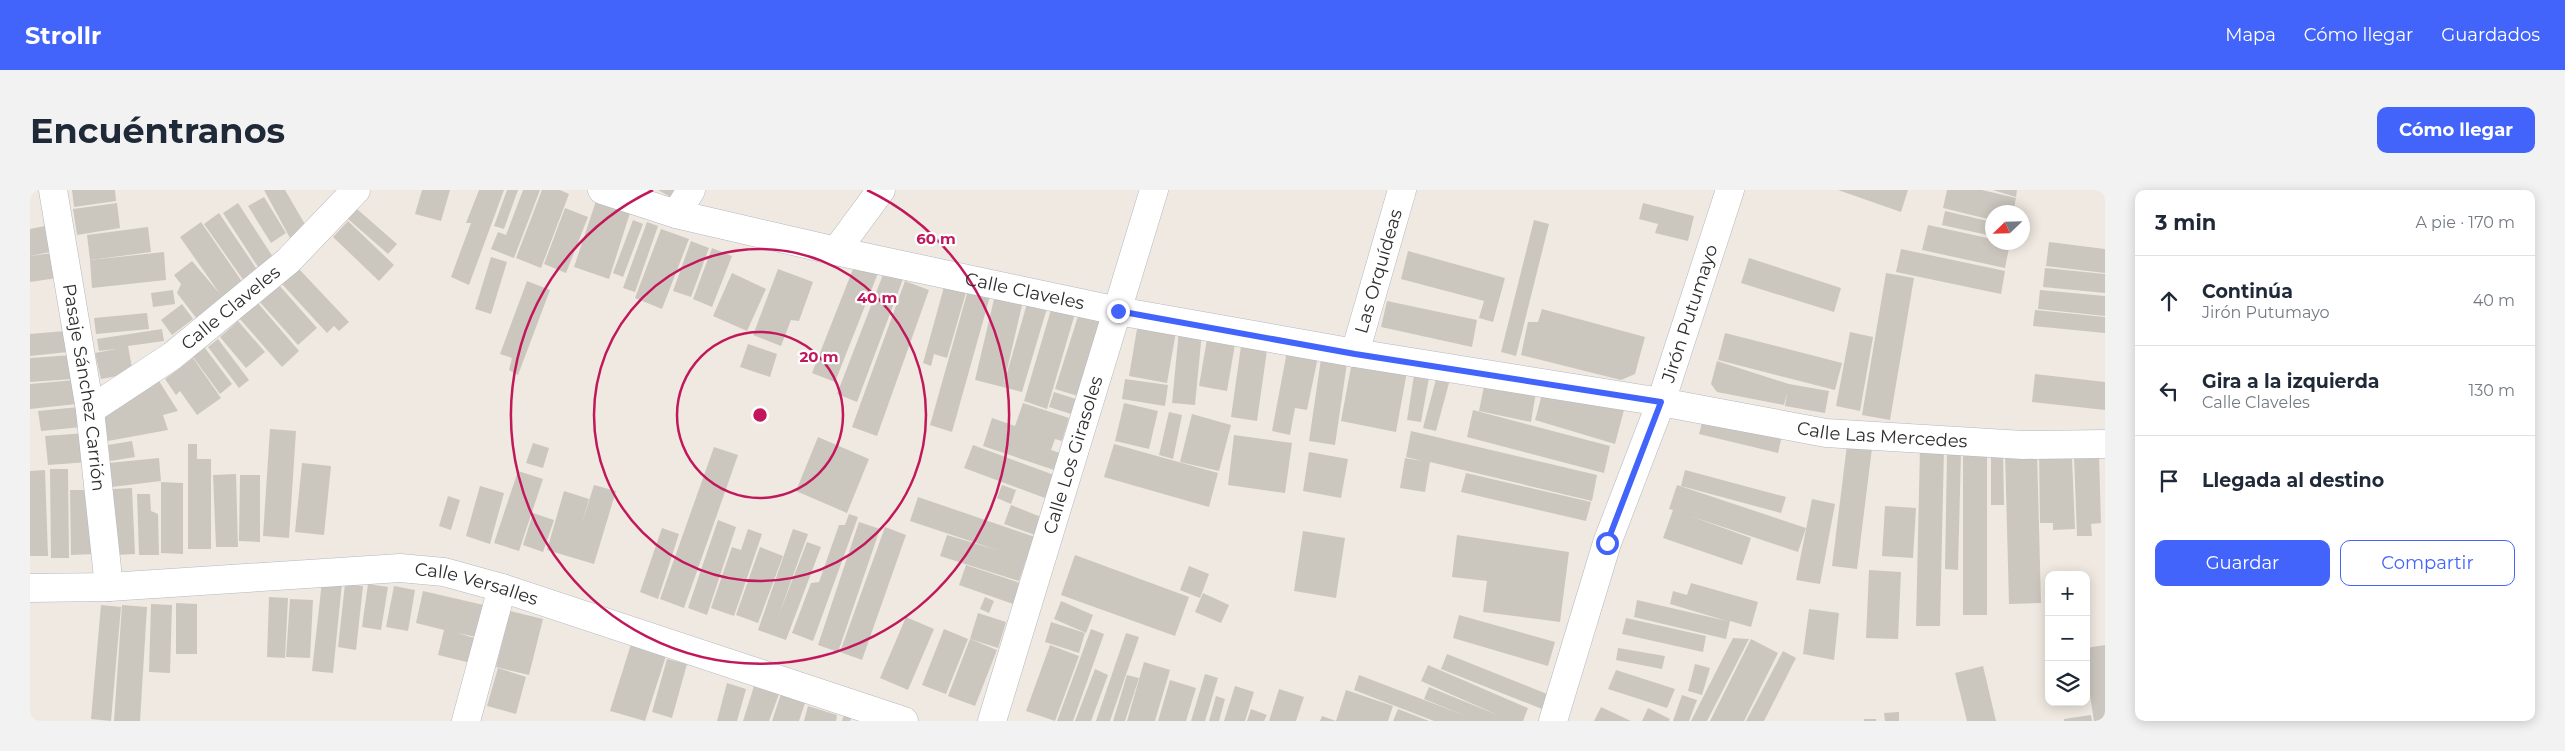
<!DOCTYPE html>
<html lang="es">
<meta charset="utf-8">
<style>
:root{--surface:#fff;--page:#f2f2f3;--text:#1f2937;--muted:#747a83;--line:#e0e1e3;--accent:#4264fb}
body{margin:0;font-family:Montserrat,sans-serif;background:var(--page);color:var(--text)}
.controls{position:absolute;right:15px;bottom:15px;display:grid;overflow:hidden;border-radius:10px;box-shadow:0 2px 12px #0003}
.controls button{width:45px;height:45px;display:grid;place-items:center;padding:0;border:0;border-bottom:1px solid var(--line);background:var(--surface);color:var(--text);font:25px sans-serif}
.compass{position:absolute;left:1955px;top:15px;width:45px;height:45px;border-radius:50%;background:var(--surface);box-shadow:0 2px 12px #0003;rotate:247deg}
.stop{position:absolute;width:15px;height:15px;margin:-11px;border:4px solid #4264fb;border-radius:50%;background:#fff}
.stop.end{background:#4264fb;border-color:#fff;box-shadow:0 1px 5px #0008}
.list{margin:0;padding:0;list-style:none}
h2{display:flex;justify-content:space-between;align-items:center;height:65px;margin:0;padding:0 20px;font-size:21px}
h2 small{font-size:16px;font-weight:400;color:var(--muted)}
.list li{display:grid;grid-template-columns:32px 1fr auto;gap:15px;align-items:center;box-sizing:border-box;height:90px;padding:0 20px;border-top:1px solid var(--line)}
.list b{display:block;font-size:19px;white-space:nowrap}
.list p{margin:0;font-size:16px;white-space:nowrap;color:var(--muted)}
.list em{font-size:16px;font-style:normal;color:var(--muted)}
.actions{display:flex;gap:10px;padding:15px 20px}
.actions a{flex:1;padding:11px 0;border:1px solid var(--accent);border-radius:10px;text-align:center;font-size:18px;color:var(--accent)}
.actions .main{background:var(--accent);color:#fff}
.icon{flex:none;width:28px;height:28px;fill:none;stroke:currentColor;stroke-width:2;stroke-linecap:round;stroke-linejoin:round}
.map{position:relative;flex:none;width:2075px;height:531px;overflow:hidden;border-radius:10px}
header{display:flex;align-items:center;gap:30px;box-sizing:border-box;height:70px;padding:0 25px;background:var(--accent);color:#fff}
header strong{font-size:24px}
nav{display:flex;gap:28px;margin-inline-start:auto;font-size:18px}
.intro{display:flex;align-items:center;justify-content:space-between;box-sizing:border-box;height:120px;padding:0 30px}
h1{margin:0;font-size:35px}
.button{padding:12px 22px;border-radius:10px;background:var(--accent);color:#fff;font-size:18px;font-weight:700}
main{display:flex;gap:30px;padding:0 30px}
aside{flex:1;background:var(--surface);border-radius:10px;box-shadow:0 2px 12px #0003}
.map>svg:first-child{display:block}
</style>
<header>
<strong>Strollr</strong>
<nav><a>Mapa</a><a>Cómo llegar</a><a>Guardados</a></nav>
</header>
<div class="intro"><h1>Encuéntranos</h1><a class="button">Cómo llegar</a></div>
<main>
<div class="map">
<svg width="2075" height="531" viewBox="0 0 2075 531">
<rect width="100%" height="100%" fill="#efe9e1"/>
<g fill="#cbc7bf">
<path d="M42,0H85L86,11L44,17Z"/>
<path d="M234,0H255L276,36L260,48Z"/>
<path d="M392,0H420L411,31L385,24Z"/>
<path d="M449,0H474L439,95L421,87L441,33H436Z"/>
<path d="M477,0H488L474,39L464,36Z"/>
<path d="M493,0H510L484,68L461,59L468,42L476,45Z"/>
<path d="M512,0H530L539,4L511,78L486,68Z"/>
<path d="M628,0H649L644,9Z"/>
<path d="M1808,0H1878L1871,22Z"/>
<path d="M1917,0H1952L1986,8L1983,22H1962V30L1913,18Z"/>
<path d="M1963,0H1987L1986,7Z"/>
<path d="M234,7L256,43L241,53L218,16Z"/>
<path d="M566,11L600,23L579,89L544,77Z"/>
<path d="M87,13L90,38L47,45L43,19Z"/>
<path d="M208,13L243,67L228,77L193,23Z"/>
<path d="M1613,13L1664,26L1658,51L1625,43L1628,34L1609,29Z"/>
<path d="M535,18L558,27L536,83L514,74Z"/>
<path d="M327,19L367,54L358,64L318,29Z"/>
<path d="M1915,21L1962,32V46L1912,35Z"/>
<path d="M189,23L228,81L214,91L174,34Z"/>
<path d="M603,30L613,34L593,87L583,83Z"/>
<path d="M1504,30L1519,34L1486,166L1471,162Z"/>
<path d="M318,31L364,75L349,91L303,47Z"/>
<path d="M171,32L213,93L167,129L147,103L151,94L144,85L162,71L190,104L150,47Z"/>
<path d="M617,32L628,36L605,102L593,98Z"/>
<path d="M25,34L30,60L0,66V39Z"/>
<path d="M1898,35L1962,49V52L1980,53L1975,78L1892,60Z"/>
<path d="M118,37L121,62L60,70L57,45Z"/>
<path d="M631,39L659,49L632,119L605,108Z"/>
<path d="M661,51L679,58L661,107L643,101Z"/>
<path d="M2019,52L2075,59V83L2016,76Z"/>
<path d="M682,58L702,66L682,117L663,109Z"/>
<path d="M1871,59L1975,81L1971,104L1866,82Z"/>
<path d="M1378,61L1475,88L1463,132L1449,128L1454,111L1371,89Z"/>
<path d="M30,62L34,87L0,92V66Z"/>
<path d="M134,62L136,90L62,98L60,70Z"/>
<path d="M461,67L477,72L461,124L445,119Z"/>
<path d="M1719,68L1811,98L1804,122L1711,93Z"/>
<path d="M825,74L848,83L805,192L782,183Z"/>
<path d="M2015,78L2075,84V103L2013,97Z"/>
<path d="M269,79L319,132L309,141L304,136L297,143L252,94Z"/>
<path d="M748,79L783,92L769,131L761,130L751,156L723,145Z"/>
<path d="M854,82L873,89L827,212L807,204Z"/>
<path d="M702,83L736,99L717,141L683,126Z"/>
<path d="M1856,83L1884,88L1860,230L1832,225Z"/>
<path d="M917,86L939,92L917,168L904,164L901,176L893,173Z"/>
<path d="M497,91L520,100L488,185L479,180L482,168L470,164Z"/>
<path d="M875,91L899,100L847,246L822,237Z"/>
<path d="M940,93L962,99L922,242L900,235Z"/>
<path d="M248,94L287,138L268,155L229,111Z"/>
<path d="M143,100L145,114L123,117L121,103Z"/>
<path d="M2010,100L2075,106V126L2008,119Z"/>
<path d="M965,105L993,111L973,197L945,190Z"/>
<path d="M998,110L1018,115L992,202L973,197Z"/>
<path d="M1357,111L1447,130L1442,157L1351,137Z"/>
<path d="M227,112L269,161L252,177L209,128Z"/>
<path d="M1023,113L1046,120L1017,219L994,211Z"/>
<path d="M152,114L163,129L142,145L131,130Z"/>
<path d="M1512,119L1615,147L1605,184L1591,190L1491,165L1498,132H1508Z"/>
<path d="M1050,120L1076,129L1051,207L1025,199Z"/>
<path d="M2005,120L2075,127V143L2003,136Z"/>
<path d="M117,123L119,139L66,144L64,128Z"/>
<path d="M208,131L235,162L216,178L190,147Z"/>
<path d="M1122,131L1147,136L1137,193L1099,186L1107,139Z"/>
<path d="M132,139L134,151L98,156L103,183L71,189L65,163L86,159L69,161L67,149Z"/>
<path d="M1149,140L1172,142L1165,215L1142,213Z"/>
<path d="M35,141L38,162L0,166V144Z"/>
<path d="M1820,142L1843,147L1830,221L1806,216Z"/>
<path d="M1178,143L1206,148L1197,201L1169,196Z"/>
<path d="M1695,143L1812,173L1805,200L1688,170Z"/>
<path d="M188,149L219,190L209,198L178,157Z"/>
<path d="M1212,149L1238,153L1227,231L1201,227Z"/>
<path d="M718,154L747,164L740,187L710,177Z"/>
<path d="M1258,156L1289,162L1277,220L1265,218L1260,245L1242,241Z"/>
<path d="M175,158L202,194L190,204L163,167Z"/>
<path d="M1292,162L1318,166L1305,255L1279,251Z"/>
<path d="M42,165L43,189L0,192V168Z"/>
<path d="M1323,166L1378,176L1366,242L1311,231Z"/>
<path d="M163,168L191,208L167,225L150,201L146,205L135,189Z"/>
<path d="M1687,171L1759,194L1799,201L1795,223L1755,216L1757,203L1754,215L1687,202L1681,194Z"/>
<path d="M1385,179L1400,182L1391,232L1377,230Z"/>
<path d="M2005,184L2075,192V220L2002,212Z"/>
<path d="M1095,189L1138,195L1135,216L1092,209Z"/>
<path d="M1406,189L1419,193L1406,241L1393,238Z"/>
<path d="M45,190L47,214L0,219V194Z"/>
<path d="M129,191L148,221L133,225L138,240L78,251L74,223Z"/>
<path d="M1455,191L1506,202L1501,232L1449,221Z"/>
<path d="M1514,197L1594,220L1585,254L1505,230Z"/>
<path d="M1024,202L1046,209L1041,224L1019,217Z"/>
<path d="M993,213L1039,228L1032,251L1025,249L1021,260L1030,263L1024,280L953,256L962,228L985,236Z"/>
<path d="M1094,213L1128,221L1119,259L1085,251Z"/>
<path d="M49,217L52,237L11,241L8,221Z"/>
<path d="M1443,220L1580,256L1574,283L1437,247Z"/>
<path d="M1139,222L1152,225L1143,269L1129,265Z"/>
<path d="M1162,224L1201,235L1189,281L1150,272Z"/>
<path d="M1673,229L1753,241L1748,263L1669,244Z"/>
<path d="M240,239L266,241L259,348L233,346Z"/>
<path d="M1381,241L1567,285L1562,311L1400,272L1395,302L1370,298L1375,268L1393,271L1376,267Z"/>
<path d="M56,243L59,272L18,275L15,246Z"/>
<path d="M1204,245L1262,253L1255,303L1198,295Z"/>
<path d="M788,247L839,269L817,323L766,301Z"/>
<path d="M102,251L105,267L80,271L78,255Z"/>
<path d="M503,253L519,258L513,278L496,273Z"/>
<path d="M158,254H167V269H181V359H158Z"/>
<path d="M1084,254L1188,283L1179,317L1074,287Z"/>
<path d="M943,255L1024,285L1015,308L934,278Z"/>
<path d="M1817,255L1842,258L1827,379L1802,376Z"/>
<path d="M684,257L708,265L654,418L630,409Z"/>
<path d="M1890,257L1914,258L1910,436H1886Z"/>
<rect x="1933" y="260" width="24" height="165"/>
<path d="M2007,260L2011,413L1979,414L1975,261Z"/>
<path d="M1961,261H1973L1974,315H1961Z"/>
<path d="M1279,262L1318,269L1311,308L1273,301Z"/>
<path d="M1917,262H1931L1928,380L1915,379Z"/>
<path d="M2009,262H2029V269L2042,268L2045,339L2023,340V333H2010Z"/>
<path d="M2069,265L2071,333L2061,334L2062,346H2047L2044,266Z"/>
<path d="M129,268L131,291L82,297L79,273Z"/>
<path d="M272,273L301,276L294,345L265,342Z"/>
<path d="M20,279H38L39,368H21Z"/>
<path d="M15,280L18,366H0V281Z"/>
<path d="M1655,280L1756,307L1751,323L1651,296Z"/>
<path d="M488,281L513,289L489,361L464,353Z"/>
<path d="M1436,283L1561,312L1556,331L1431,302Z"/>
<path d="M206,284L208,357H186L183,285Z"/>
<path d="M210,285H230V352L209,351Z"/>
<path d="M131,292L153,293V364L131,363Z"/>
<path d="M564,295L586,301L564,374L517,360L534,301L559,309L551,336Z"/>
<path d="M972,295L986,300L981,314L967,308Z"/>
<path d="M1647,295L1776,338L1768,362L1660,326L1721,348L1712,375L1633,348L1643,320L1639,319Z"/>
<path d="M450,296L474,303L460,354L436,346Z"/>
<path d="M102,298L105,364L86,365L83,299Z"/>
<path d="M40,300H65L66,364L41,365Z"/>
<path d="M107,304H120L121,321L128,324L129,365H109Z"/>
<path d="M418,306L430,310L421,340L409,336Z"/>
<path d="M888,307L1011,349L1003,372L996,370L989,391L910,366L917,345L967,360L880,331Z"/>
<path d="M1782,309L1805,314L1790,394L1766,390Z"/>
<path d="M981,315L1011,327L1005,345L974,334Z"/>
<path d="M1855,316L1886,318L1883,368L1852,366Z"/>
<path d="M503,323L524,330L513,362L493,355Z"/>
<path d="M819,324L828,327L783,451L762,443L781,393L789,392L809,335H815Z"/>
<path d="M688,330L706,337L677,425L658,418Z"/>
<path d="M829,332L850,339L808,462L788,455Z"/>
<path d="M855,337L876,345L832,470L810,462Z"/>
<path d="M632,338L649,344L628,409L610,402Z"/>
<path d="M718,339L732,344L704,426L681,418L702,357L711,360Z"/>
<path d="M763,339L778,344L748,427L777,352L791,357L756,450L728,440Z"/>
<path d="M1273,341L1315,348L1306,408L1264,401Z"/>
<path d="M1427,345L1539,362L1530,432L1453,422L1457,391L1422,387Z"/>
<path d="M730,357L753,366L728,433L706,425Z"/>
<path d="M1045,365L1159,407L1145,446L1031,405Z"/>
<path d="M936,375L990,393L983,414L929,395Z"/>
<path d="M1159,376L1179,384L1170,408L1150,400Z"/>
<path d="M1839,380L1871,382L1868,449L1836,448Z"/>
<path d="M292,391L312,393L303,483L282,481Z"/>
<path d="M1661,393L1728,412L1721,437L1700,431L1696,449L1604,427L1607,410L1697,431L1640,414L1643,401L1657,405Z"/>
<path d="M315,394L333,396L326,460L308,457Z"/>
<path d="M338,394L358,397L351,440L332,437Z"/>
<path d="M364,396L385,400L378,441L356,437Z"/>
<path d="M393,401L458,416L451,448L427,443L455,451L449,475L408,465L414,440L386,433Z"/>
<path d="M1173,403L1199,415L1191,433L1165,422Z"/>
<path d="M239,407L258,408L255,468L237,467Z"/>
<path d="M955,407L964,411L959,423L950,419Z"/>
<path d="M260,409L283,410L280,468L256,467Z"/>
<path d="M1031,411L1063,425L1056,443L1024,429Z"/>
<path d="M146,413L167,414V464H146Z"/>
<path d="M121,414L142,415L140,483L119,482Z"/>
<path d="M71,415L91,417L81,531L61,529Z"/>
<path d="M92,415L117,417L110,531H84Z"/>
<path d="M1779,419L1809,423L1804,470L1773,464Z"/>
<path d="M480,421L513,429L499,485L466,477Z"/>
<path d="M948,423L976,432L968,458L940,449Z"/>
<path d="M1429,425L1525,452L1518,476L1423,448Z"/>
<path d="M876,427L904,439L878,500L850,488Z"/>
<path d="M1596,428L1676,446L1673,462L1592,444Z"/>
<path d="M1021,432L1055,443L1049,463L1015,452Z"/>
<path d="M914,439L938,449L916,504L892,495Z"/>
<path d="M1061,439L1074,444L1043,531H1027Z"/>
<path d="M1096,443L1109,447L1080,531H1066Z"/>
<path d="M1703,448L1719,449L1677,531H1661Z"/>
<path d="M940,449L967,460L945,516L918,506Z"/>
<path d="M1721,449L1748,463L1714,531H1680Z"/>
<path d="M601,454L636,466L615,531L580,521Z"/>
<path d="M1020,455L1049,466L1025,531L996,521Z"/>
<path d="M2075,455V531H2064L2056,480V458Z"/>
<path d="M1588,458L1635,466L1632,479L1586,470Z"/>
<path d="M1753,461L1766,468L1734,531H1716Z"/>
<path d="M1417,464L1517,504L1512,519L1411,479Z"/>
<path d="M637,469L657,474L642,528L622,522Z"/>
<path d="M1114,472L1140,480L1125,531H1097Z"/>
<path d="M1665,474L1680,478L1672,505L1658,501Z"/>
<path d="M1398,475L1498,518L1493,531H1404L1324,500L1329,485L1436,526L1394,509L1399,497L1470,526L1391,491Z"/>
<path d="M1953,476L1966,531H1937L1925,483Z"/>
<path d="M468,478L496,487L486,524L457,516Z"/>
<path d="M1065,479L1078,485L1061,531H1045Z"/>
<path d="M1586,480L1645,499L1637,518L1578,499Z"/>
<path d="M1175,484L1188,488L1175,531H1161Z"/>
<path d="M1097,485L1109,488L1095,531H1083Z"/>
<path d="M1140,490L1166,498L1156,531H1128Z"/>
<path d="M697,493L716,499L707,531H687Z"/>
<path d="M754,495L778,504L769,531H742Z"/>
<path d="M724,496L749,504L739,531H713Z"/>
<path d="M1205,496L1224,502L1215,531H1194Z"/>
<path d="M1249,499L1274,507L1266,531H1239Z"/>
<path d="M1316,500L1363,516L1358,531H1290L1292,526L1306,531Z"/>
<path d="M1652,505L1667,510L1659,531H1643Z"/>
<path d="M1186,506L1195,509L1189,531H1179Z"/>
<path d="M778,516L807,525L806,531H774Z"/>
<path d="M1571,517L1601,531H1564Z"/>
<path d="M1618,518L1640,529L1639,531H1612Z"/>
<path d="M1221,519L1237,525L1234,531H1217Z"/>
<path d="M1368,519L1399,531H1363Z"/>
<path d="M815,521L823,523L820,531H812Z"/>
<path d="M1869,522V531H1855L1854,523Z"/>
<path d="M2061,525L2062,531H2034V529Z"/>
<rect x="1834" y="529" width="12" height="2"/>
</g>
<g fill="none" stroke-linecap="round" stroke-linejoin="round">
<g stroke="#b4b7c1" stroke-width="29">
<g id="minor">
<path id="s1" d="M23,0L60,220L79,397"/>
<path id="s2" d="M572,0L646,24L806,61L1088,121L1325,163L1631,212L1796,243L1993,255L2075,254"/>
<path d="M646,24L661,0"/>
<path d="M806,61L851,0"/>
<path id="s3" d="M1325,163L1372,0"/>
<path id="s4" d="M60,220L142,166L258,71L326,0"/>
<path id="s5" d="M0,398L79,397L370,378L414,382L472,398L874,531"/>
<path d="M436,531L472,398"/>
<path id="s6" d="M962,531L1124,0"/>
</g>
</g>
<g stroke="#b4b7c1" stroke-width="29">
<g id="tertiary">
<path id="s7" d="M1523,531L1577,353L1631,212L1700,0"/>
</g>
</g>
<use href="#minor" stroke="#fff" stroke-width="28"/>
<use href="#tertiary" stroke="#fff" stroke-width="28"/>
</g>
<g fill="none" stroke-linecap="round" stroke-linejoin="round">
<path stroke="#4264fb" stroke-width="6" d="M1088,121L1325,164L1631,212L1577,353"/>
</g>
<g fill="none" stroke="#c2185b" stroke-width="2.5">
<circle cx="730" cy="225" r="83"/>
<circle cx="730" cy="225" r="166"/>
<path d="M837 0A249 249 0 1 1 623 0"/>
</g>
<g text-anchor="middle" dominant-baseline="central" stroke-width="4.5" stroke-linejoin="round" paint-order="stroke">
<g font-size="18" fill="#2e2e2e" stroke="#fff">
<text stroke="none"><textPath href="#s3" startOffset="85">Las Orquídeas</textPath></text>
<text stroke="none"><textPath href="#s2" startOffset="435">Calle Claveles</textPath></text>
<text stroke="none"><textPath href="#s4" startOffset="174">Calle Claveles</textPath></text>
<text stroke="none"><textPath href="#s7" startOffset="430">Jirón Putumayo</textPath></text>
<text stroke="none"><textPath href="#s1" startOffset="200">Pasaje Sánchez Carrión</textPath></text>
<text stroke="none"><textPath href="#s2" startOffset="1305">Calle Las Mercedes</textPath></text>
<text stroke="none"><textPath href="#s6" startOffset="278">Calle Los Girasoles</textPath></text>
<text stroke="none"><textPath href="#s5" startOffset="449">Calle Versalles</textPath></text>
</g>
</g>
<circle cx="730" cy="225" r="8" fill="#c2185b" stroke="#fff" stroke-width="2.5"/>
<g font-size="15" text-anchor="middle" font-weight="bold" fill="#c2185b" stroke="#fff" stroke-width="4.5" stroke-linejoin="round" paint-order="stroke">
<text x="906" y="54">60 m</text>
<text x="847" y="113">40 m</text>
<text x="789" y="172">20 m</text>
</g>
</svg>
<div class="controls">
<button>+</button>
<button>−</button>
<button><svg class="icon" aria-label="layers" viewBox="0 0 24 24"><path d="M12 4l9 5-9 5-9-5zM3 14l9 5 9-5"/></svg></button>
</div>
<svg class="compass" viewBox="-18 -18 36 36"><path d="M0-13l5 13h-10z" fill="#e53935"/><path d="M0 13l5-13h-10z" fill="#747a83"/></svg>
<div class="stop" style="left:1577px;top:353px"></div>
<div class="stop end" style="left:1088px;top:121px"></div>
</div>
<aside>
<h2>3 min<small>A pie · 170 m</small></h2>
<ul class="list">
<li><svg class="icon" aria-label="ahead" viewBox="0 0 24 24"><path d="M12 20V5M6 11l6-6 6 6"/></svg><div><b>Continúa</b><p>Jirón Putumayo</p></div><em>40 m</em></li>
<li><svg class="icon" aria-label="left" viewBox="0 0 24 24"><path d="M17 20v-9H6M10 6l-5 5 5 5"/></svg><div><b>Gira a la izquierda</b><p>Calle Claveles</p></div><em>130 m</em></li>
<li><svg class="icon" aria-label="arrive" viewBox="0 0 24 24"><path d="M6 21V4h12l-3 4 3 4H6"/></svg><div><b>Llegada al destino</b></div></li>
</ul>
<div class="actions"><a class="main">Guardar</a><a>Compartir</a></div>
</aside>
</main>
